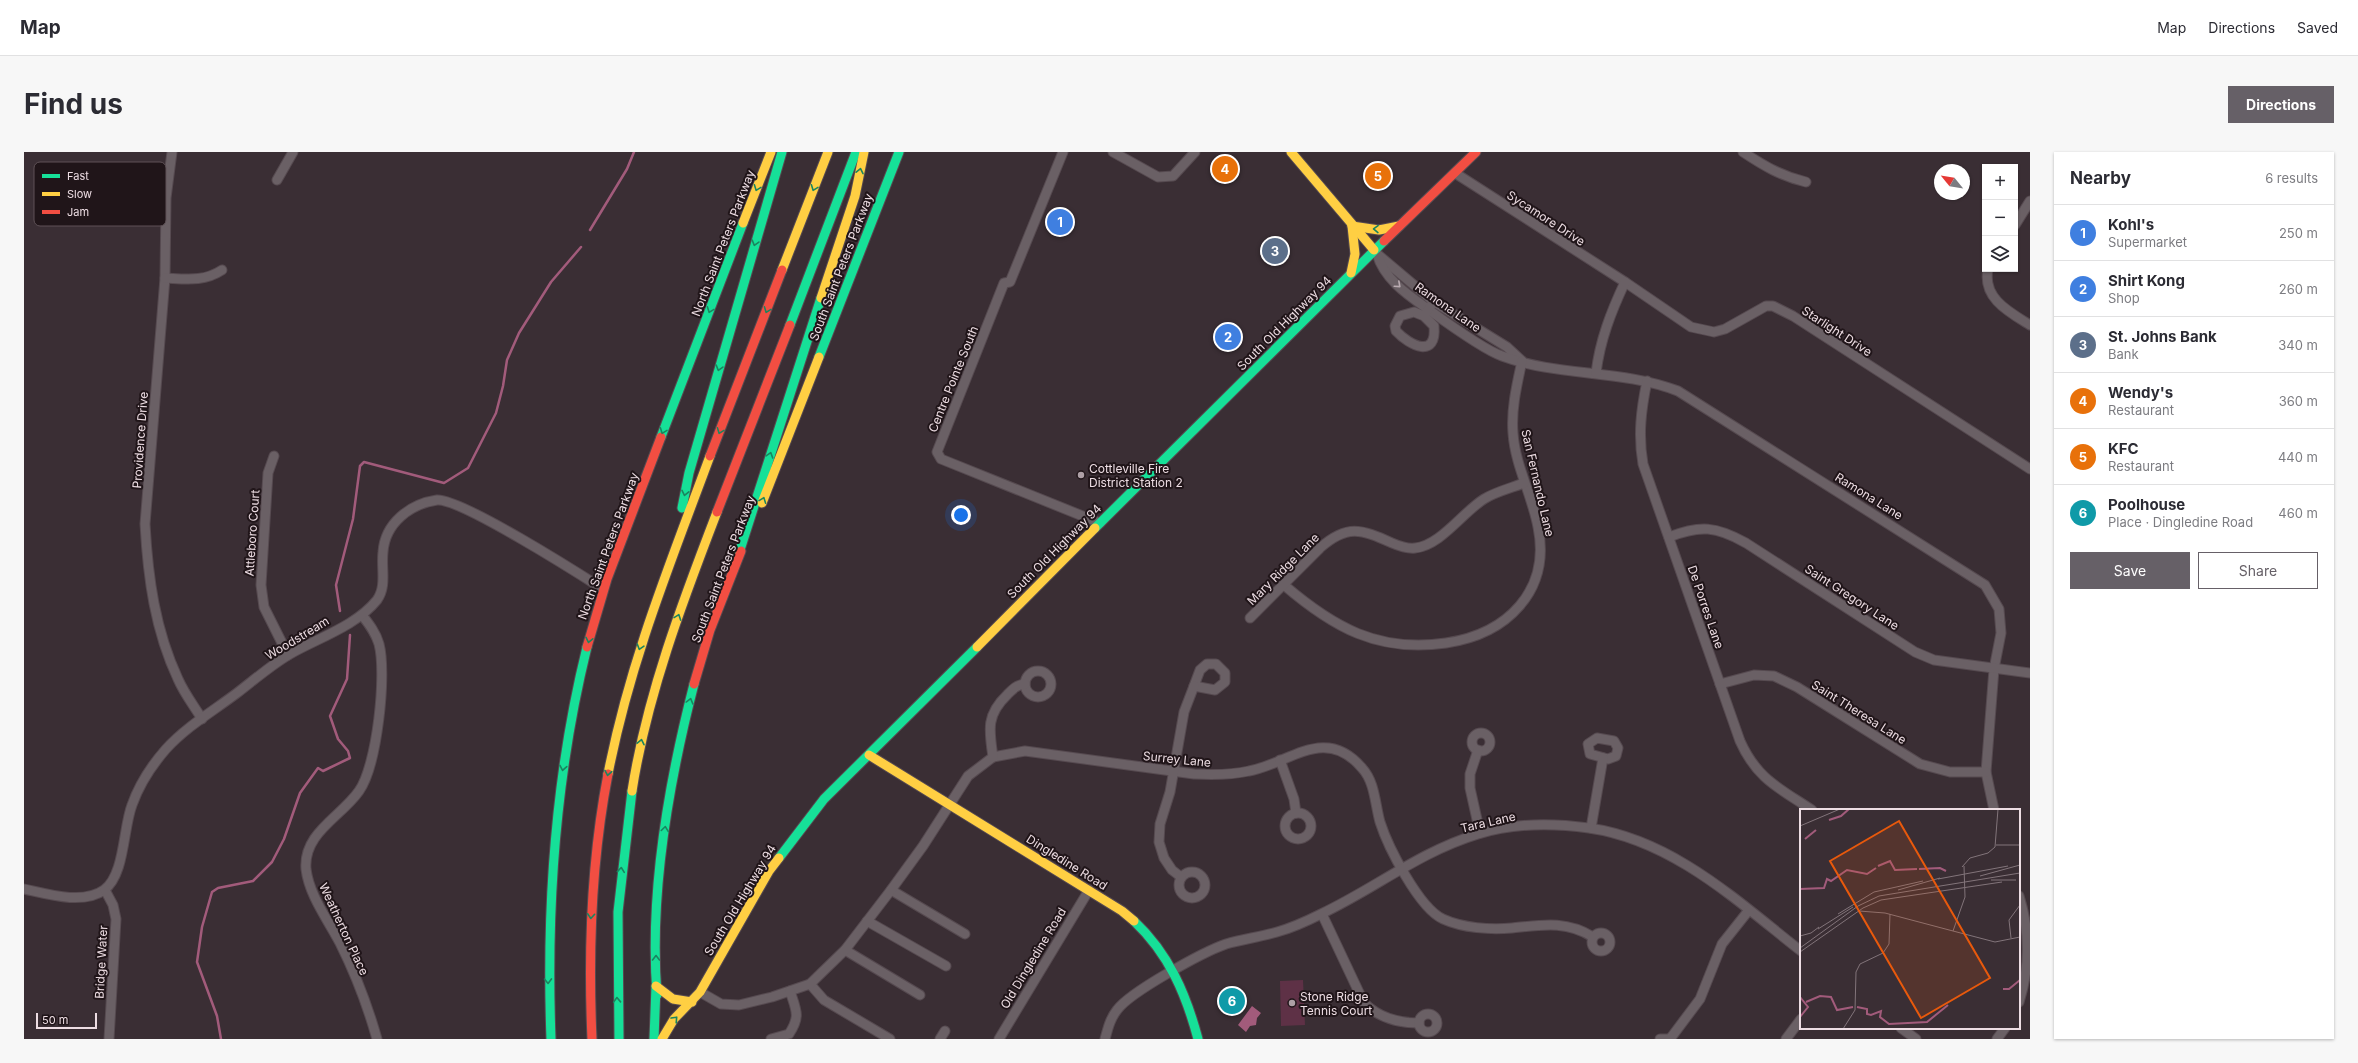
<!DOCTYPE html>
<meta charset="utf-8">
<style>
:root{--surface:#fff;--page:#f7f7f7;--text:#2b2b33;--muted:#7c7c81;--line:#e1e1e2;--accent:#666067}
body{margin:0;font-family:Inter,sans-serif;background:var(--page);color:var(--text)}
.controls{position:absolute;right:12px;top:12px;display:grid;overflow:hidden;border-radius:0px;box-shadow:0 1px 3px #0004}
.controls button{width:36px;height:36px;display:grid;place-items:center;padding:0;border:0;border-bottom:1px solid var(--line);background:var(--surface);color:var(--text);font:20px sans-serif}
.compass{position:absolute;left:1910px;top:12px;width:36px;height:36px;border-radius:50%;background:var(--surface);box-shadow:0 1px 3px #0004;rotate:300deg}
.scale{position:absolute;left:12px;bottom:10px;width:61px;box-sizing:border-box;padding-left:4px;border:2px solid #eddde3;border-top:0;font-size:11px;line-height:14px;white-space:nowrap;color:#eddde3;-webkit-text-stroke:3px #201519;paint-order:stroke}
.you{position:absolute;left:937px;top:363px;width:14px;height:14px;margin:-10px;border:3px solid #fff;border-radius:50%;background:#1a73e8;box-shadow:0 0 0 6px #1a73e833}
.badge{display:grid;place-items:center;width:26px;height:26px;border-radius:50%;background:var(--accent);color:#fff;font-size:13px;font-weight:700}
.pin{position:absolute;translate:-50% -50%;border:2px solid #fff;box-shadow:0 1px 4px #0006}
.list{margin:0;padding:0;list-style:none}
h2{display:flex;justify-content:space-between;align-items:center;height:52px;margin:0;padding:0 16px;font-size:17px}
h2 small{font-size:13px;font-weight:400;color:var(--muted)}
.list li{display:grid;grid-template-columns:26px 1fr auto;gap:12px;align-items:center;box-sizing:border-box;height:56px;padding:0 16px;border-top:1px solid var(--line)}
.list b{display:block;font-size:15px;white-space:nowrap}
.list p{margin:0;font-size:13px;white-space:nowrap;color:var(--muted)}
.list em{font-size:13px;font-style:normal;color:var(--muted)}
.actions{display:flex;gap:8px;padding:12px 16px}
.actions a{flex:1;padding:9px 0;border:1px solid var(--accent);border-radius:0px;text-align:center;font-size:14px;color:var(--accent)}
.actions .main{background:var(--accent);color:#fff}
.icon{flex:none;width:22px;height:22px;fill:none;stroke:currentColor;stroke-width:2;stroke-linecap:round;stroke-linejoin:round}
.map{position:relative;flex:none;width:2006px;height:887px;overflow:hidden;border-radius:0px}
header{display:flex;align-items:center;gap:24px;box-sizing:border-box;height:56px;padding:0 20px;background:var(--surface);border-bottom:1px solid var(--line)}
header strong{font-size:19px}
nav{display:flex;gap:22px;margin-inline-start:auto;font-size:14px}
.intro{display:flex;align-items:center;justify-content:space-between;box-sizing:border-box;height:96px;padding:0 24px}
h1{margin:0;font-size:28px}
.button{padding:10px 18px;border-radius:0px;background:var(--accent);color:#fff;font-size:14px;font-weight:700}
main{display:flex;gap:24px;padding:0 24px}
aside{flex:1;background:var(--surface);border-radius:0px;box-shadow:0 1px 3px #0004}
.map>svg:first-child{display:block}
</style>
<header>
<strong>Map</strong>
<nav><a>Map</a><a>Directions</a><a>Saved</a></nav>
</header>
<div class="intro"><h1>Find us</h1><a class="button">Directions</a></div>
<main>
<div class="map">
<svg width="2006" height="887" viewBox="0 0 2006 887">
<rect width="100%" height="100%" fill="#3a2e34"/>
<path fill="#5e3146" d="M1279,828L1281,873L1257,874L1256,829Z"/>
<path fill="#a25b7b" d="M1228,854L1237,861L1233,866L1232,873L1226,874L1222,880L1214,873Z"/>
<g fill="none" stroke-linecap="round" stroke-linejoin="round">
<g stroke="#a25b7b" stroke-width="2.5">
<path d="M566,78L603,17L610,0"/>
<path d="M316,459L312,433L329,367L336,314L340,310L420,331L444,316L472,261L479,234L483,208L495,181L527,130L557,95"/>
<path d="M197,887L193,864L173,810L178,775L188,740L194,736L229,729L248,710L260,687L276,641L294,616L299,619L326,606L324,599L314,587L306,564L323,527L326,483"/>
</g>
<g stroke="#564a50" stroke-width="11">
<g id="street">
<path d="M148,0L142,46L141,126L121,372C124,426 131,478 154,527C160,541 170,554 178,567"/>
<path d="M1039,0L986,130L980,131L913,300L917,307L1076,371"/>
<path d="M1089,0L1134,25L1149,24L1171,0"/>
<path d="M1719,0C1740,14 1757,24 1782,30"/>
<path d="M1431,21L1601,130L1667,175L1690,180L1701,177L1742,154H1749L1769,164L2006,317"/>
<path d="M253,28L269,0"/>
<path d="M1991,73L2006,49"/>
<path d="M1352,101L1410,150L1483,195L1497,208"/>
<path d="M1353,102C1360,126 1381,141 1401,155C1419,168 1458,197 1478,204C1534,225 1597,217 1654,239L1961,433L1975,457L1977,481L1970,517L1962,620L1970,658"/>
<path d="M1964,117C1958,146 1985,160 2006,173"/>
<path d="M141,126C162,127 180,130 198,118"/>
<path d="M1400,164L1410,174C1413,207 1386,194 1372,179L1371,174L1376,164L1390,160L1400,164L1408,152"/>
<path d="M1572,221C1576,188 1587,160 1601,130"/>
<path d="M1623,229C1617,258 1614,283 1619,312L1716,589C1733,627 1755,636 1788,658"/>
<path d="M250,304L244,321L237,433L240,455L264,503"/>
<path d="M1645,385C1676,373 1692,374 1722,391L1891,500L1910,508L2006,521"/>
<path d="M1260,433C1309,475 1354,501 1422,491C1483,482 1527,439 1514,375C1508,343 1491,313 1489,281C1487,257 1493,232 1498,209"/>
<path d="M338,463C345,472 352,481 355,492C363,522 353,614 335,639C317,665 279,681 282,717C285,743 304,768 316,791C331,821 344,855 353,887"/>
<path d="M1226,466L1296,396C1323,372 1337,377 1368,391C1375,394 1383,397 1391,396C1416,394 1439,360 1460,347C1471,340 1487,336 1500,331"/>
<path d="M1183,512H1192L1201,521V530L1191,538L1170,534L1176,518Z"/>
<circle cx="1014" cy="532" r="13"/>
<path d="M1696,532L1730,523L1750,524L1773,535L1896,612L1926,620H1962"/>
<circle cx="1457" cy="590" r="9"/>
<path d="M1573,586L1590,589L1594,596L1592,604L1584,607L1566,602L1564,592Z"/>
<path d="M1454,598L1446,622V636L1456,681"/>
<path d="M969,605L1001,599L1170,622C1189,623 1207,623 1225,619C1265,612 1301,572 1338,616C1351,630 1351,652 1356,670C1364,695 1395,756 1419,767C1439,776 1466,778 1488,776C1517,773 1542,768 1569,785"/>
<path d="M1256,608L1270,647L1272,661"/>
<circle cx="1274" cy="674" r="13"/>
<path d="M1567,676L1579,606"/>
<circle cx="1168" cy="733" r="13"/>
<path d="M1157,725L1148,718L1140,706L1135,690L1136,672L1146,640L1160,560L1170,534"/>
<path d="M0,737C23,742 59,753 80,738C101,723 99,676 108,653C115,633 128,613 142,597C162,575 189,559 213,541C230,528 247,513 266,502C294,486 332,474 353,448C363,434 357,417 359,400C361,371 386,352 413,348C436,346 554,421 579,437"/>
<path d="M81,738L89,753L92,767L85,887"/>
<path d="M867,738L941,782"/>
<path d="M1995,744C2006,779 2006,815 1995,850"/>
<path d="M1298,762L1340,851C1355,866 1374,871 1395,871"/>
<path d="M843,769L922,814"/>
<circle cx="1577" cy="790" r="9"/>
<path d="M821,798L896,843"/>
<path d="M786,832L800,848L866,887"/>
<path d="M676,840L697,852L715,853L748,845L786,832L821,798L867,738L899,694L944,624L969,605C965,578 962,563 983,543C989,537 992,533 1001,532"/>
<circle cx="1404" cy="871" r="9"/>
<path d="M1877,876L1892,887"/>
<path d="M747,887L765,882C777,864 772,858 766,839"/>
<path d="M916,887L921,879"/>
<path d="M975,887L1065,738"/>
<path d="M1081,887C1084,876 1086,867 1093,858C1106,840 1179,800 1202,792C1219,787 1236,785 1253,780C1268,776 1283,769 1297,762C1352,736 1395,700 1454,682C1489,671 1529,671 1565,676C1649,688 1713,749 1777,799"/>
<path d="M1636,887H1644"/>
<path d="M1646,887L1676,847L1698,792L1725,758"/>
<path d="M1762,887L1777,867"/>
<path d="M1973,887L1981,876"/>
</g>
</g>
<g stroke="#564a50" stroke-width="11">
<g id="fast">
<path d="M766,173L832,0"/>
<path d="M795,205L875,0"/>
<path d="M637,285L719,71"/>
<path d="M658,356L665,321L758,0"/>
<path d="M1071,376L1360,89"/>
<path d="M713,407L797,146"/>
<path d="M755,706L800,647L953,495"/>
<path d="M1110,769C1145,802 1162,842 1174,887"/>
<path d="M633,843C625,743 645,629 670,532"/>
<path d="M527,887C522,754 531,624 563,495"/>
<path d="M595,887L594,760L608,639"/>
<path d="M630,887L632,834"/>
</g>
</g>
<g stroke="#564a50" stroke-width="11">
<g id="slow">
<path d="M1267,0L1350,98"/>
<path d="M719,71L747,0"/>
<path d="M1328,74L1355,78L1375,74"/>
<path d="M758,118L804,0"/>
<path d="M1327,121L1331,102L1328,74"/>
<path d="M797,146L831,44L840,0"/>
<path d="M738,351L795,205"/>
<path d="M953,495L1071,376"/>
<path d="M845,603L1098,759L1110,769"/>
<path d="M584,622C606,509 646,412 686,304"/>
<path d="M608,639C623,543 658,451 693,360"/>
<path d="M632,834L649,847L668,850"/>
<path d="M638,887L650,867L676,840L745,719L755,706"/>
</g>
</g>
<g stroke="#564a50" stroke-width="11">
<g id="jam">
<path d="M1360,89L1452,0"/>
<path d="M686,304L758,118"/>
<path d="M693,360L766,173"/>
<path d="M563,495L583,427L637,285"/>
<path d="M670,532L686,478L717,399"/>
<path d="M568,887C564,798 567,710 584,622"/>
</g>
</g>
<use href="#street" stroke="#6a6065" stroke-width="9"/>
<use href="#fast" stroke="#16e098" stroke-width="9"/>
<use href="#slow" stroke="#ffcf43" stroke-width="9"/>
<use href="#jam" stroke="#f24e42" stroke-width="9"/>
</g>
<defs><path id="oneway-chevron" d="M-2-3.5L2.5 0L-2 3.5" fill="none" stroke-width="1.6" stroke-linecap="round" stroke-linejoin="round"/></defs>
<g stroke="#1a855f">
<use href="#oneway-chevron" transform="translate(836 19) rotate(-78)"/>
<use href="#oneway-chevron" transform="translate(733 36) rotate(111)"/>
<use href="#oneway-chevron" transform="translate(790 36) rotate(111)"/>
<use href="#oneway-chevron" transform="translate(1352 77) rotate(-179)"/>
<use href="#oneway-chevron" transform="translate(731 91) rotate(106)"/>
<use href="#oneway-chevron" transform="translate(686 158) rotate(111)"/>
<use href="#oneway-chevron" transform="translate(743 158) rotate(111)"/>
<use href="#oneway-chevron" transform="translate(695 216) rotate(106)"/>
<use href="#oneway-chevron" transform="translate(639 279) rotate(111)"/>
<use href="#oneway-chevron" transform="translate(696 279) rotate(111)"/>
<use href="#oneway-chevron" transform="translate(746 303) rotate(-72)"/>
<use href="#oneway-chevron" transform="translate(661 341) rotate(102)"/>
<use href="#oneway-chevron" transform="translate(739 348) rotate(-69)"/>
<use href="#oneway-chevron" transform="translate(654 465) rotate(-70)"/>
<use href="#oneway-chevron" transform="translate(565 488) rotate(102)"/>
<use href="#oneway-chevron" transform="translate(616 495) rotate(107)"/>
<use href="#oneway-chevron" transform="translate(666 549) rotate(-75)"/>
<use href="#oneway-chevron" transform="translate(617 590) rotate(-78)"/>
<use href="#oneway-chevron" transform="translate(539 616) rotate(100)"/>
<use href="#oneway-chevron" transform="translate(584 621) rotate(100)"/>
<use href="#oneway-chevron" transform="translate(641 677) rotate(-82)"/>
<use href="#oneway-chevron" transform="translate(597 718) rotate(-84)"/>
<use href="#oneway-chevron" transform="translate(567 764) rotate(94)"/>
<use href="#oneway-chevron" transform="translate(632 806) rotate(-90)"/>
<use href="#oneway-chevron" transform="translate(524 829) rotate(89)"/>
<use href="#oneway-chevron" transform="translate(593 848) rotate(-92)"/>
<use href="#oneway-chevron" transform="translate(651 867) rotate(-47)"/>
</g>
<use stroke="#b9abb1" href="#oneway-chevron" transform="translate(1374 133) rotate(42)"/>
<g fill="#aea0a6" stroke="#201519" stroke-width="1.5">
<circle cx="1057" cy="323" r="4"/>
<circle cx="1268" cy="851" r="4"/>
</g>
<g text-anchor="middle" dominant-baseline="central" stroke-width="4" stroke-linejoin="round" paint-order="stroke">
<g font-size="12" fill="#eddde3" stroke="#201519">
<text transform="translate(1522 66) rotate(33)">Sycamore Drive</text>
<text transform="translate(699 91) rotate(-69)">North Saint Peters Parkway</text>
<text transform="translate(817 115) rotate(-69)">South Saint Peters Parkway</text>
<text transform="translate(1424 155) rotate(35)">Ramona Lane</text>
<text transform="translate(1260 171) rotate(-45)">South Old Highway 94</text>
<text transform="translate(1813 179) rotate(33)">Starlight Drive</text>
<text transform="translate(929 227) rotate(-68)">Centre Pointe South</text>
<text transform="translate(116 288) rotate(-86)">Providence Drive</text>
<text transform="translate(1514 331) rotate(77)">San Fernando Lane</text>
<text transform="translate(1845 344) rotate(32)">Ramona Lane</text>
<text transform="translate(228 381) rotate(-86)">Attleboro Court</text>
<text transform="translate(584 394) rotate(-70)">North Saint Peters Parkway</text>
<text transform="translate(1030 399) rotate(-45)">South Old Highway 94</text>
<text transform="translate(699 417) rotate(-69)">South Saint Peters Parkway</text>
<text transform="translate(1259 417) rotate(-45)">Mary Ridge Lane</text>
<text transform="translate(1828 445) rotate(33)">Saint Gregory Lane</text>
<text transform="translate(1682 455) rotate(71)">De Porres Lane</text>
<text transform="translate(273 486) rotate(-31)">Woodstream</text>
<text transform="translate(1835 560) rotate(32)">Saint Theresa Lane</text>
<text transform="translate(1153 607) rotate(6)">Surrey Lane</text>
<text transform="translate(1464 670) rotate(-13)">Tara Lane</text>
<text transform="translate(1043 710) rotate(32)">Dingledine Road</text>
<text transform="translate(716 748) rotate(-59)">South Old Highway 94</text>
<text transform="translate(320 777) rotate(65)">Weatherton Place</text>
<text transform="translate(1009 806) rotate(-59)">Old Dingledine Road</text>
<text transform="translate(77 810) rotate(-87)">Bridge Water</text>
</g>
<g font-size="12" fill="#eddde3" stroke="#201519" text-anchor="start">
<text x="1065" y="316">Cottleville Fire<tspan x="1065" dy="14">District Station 2</tspan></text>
<text x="1276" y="844">Stone Ridge<tspan x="1276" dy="14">Tennis Court</tspan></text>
</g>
</g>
<g transform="translate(1776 657)">
<rect width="220" height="220" fill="#3a2e34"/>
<path fill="none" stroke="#a25b7b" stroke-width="2" d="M29,11L41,7L49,0M5,30L16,21M78,57L90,52L95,61L117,60M119,60L140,59L146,62M0,80L24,79L27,70L31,72L47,61L67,65L76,59M203,180H209L220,171M0,188L8,198L0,208M6,193L20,187L31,188L37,201L53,198M57,198L67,200V205L71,206L81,202L80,208L89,215L127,213L148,196"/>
<path fill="none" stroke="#82747a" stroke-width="1" d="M0,17L40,0M196,36H220M164,57L165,88L153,122L195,133L220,128M162,58L170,49L188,44L195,38L198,0M180,67L220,56M138,70L208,57M191,71H216M98,81L140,69M59,102L85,104L153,122M38,105L74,83L123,72M18,120L53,98M0,127L11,124L19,118M211,129L209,111L220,96M0,139L58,97L79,87L220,64M0,143L63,99L81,91L202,73M43,220L55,201L56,163L60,155L83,144L89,135L90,105"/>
<path fill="#e8590c" fill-opacity="0.15" stroke="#e8590c" stroke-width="2" d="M99,12L190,169L121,209L30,52Z"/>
<rect width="220" height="220" fill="none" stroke="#eddde3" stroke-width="2"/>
</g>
<rect x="10" y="10" width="132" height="64" rx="6" fill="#201519" stroke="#5e5156" stroke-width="1"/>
<rect x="18" y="22" width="18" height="4" fill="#16e098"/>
<rect x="18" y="40" width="18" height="4" fill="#ffcf43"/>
<rect x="18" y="58" width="18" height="4" fill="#f24e42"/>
<g font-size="11" fill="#eddde3">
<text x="43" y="28">Fast</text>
<text x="43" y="46">Slow</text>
<text x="43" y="64">Jam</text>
</g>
</svg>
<div class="controls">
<button>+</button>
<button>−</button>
<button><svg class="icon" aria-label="layers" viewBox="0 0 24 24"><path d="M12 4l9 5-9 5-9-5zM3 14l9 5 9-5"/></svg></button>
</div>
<svg class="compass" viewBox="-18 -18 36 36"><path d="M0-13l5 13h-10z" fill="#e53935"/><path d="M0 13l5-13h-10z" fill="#7c7c81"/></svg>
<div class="scale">50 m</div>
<div class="you"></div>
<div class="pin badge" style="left:1036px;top:70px;background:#3f7fe0">1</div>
<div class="pin badge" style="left:1204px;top:185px;background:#3f7fe0">2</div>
<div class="pin badge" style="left:1251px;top:99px;background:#5c6f8a">3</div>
<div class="pin badge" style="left:1201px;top:17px;background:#e8710a">4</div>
<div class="pin badge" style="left:1354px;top:24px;background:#e8710a">5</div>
<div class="pin badge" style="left:1208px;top:849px;background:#0f9aa8">6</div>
</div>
<aside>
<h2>Nearby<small>6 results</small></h2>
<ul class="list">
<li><span class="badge" style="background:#3f7fe0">1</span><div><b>Kohl's</b><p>Supermarket</p></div><em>250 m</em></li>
<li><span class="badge" style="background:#3f7fe0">2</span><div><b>Shirt Kong</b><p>Shop</p></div><em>260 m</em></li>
<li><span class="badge" style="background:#5c6f8a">3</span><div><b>St. Johns Bank</b><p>Bank</p></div><em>340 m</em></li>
<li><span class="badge" style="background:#e8710a">4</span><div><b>Wendy's</b><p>Restaurant</p></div><em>360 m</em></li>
<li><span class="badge" style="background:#e8710a">5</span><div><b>KFC</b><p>Restaurant</p></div><em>440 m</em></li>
<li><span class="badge" style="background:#0f9aa8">6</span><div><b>Poolhouse</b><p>Place · Dingledine Road</p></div><em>460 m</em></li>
</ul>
<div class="actions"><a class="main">Save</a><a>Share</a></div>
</aside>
</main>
